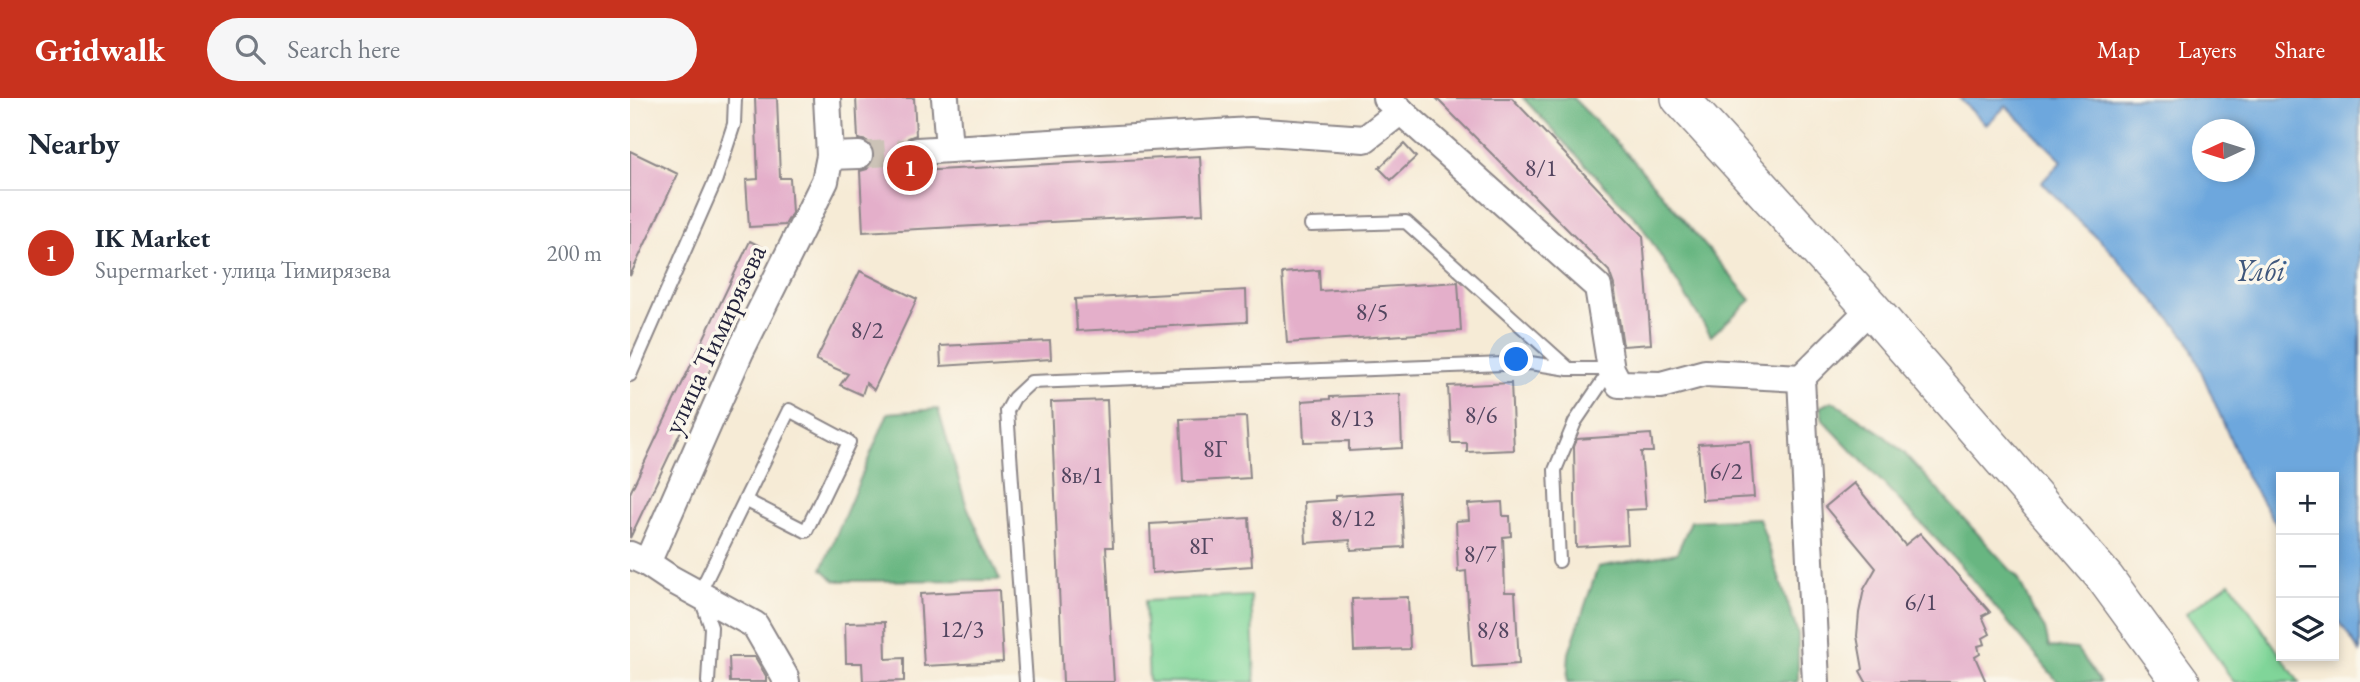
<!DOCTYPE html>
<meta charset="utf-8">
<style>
:root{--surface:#fff;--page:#f6f6f7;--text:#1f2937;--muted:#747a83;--line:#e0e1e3;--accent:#c8321e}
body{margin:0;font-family:"EB Garamond",serif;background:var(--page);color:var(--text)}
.controls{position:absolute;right:21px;bottom:21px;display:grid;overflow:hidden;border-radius:0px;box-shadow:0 4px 10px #0003}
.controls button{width:63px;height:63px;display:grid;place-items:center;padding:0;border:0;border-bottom:2px solid var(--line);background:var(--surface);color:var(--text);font:35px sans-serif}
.compass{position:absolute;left:1562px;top:21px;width:63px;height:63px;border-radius:50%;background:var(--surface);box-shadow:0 4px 10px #0003;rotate:266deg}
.you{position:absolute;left:887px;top:262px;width:24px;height:24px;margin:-18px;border:5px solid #fff;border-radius:50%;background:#1a73e8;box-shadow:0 0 0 10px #1a73e833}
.badge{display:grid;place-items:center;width:46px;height:46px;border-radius:50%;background:var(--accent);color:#fff;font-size:23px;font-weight:700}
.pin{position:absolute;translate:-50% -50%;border:4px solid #fff;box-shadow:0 2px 7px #0006}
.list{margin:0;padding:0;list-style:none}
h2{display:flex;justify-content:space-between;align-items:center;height:91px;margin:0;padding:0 28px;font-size:30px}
h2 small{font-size:23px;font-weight:400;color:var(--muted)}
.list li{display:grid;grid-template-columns:46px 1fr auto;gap:21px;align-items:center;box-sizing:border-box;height:126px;padding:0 28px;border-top:2px solid var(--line)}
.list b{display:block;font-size:26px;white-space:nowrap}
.list p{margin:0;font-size:23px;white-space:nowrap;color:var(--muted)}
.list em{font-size:23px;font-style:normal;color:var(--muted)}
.icon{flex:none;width:38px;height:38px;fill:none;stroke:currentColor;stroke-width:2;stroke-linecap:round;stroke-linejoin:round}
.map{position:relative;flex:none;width:1730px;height:584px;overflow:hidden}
header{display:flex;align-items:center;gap:42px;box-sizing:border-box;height:98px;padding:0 35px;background:var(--accent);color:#fff}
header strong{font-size:33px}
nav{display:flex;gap:38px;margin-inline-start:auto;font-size:24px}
.search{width:490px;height:63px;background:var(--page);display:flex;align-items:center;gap:18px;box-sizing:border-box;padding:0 24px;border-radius:38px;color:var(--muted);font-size:26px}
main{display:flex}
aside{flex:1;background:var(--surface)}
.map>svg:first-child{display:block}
</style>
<header>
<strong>Gridwalk</strong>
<div class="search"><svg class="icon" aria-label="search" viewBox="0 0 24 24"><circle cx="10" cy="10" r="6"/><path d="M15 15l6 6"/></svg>Search here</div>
<nav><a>Map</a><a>Layers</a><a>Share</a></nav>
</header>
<main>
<aside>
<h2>Nearby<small></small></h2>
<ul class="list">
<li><span class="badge">1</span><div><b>IK Market</b><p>Supermarket · улица Тимирязева</p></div><em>200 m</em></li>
</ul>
</aside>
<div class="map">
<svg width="1730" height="584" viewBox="0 0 1730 584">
<rect width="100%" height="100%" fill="#fbf7ec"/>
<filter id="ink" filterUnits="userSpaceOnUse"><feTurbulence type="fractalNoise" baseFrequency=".0143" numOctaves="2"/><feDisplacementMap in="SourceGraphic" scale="14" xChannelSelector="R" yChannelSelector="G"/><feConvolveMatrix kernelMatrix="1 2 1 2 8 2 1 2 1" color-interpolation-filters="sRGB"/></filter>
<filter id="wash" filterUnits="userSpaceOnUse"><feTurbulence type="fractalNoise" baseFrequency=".00686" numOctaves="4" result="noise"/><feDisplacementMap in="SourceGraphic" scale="28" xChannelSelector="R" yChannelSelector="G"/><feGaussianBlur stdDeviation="1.57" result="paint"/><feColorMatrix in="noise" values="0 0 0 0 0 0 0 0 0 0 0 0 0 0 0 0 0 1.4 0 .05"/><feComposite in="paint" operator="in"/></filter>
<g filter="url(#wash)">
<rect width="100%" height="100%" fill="#f6ebd6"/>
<g fill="#80d599" stroke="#517c6a" stroke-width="2">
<path d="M1600,484L1669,584H1604L1556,515Z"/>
<path d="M621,498L625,584H519L515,503Z"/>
</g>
<g fill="#68b681" stroke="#456c5e" stroke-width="2">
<path d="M893,0H943L1003,62L1121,202L1081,238L1009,124Z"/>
<path d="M1202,303L1251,335L1274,355L1388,480L1404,514L1415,531L1419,549L1447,551L1470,584H1428L1326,462L1193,322L1190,309Z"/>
<path d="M308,311L336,406L370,482L205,483L192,471L258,315Z"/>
<path d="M1129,420L1168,536V584H937L939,555L968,469L1047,455L1061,423Z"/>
</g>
<path fill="#6da7dd" stroke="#48648c" stroke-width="2" fill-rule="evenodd" d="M1329,0H1730V554L1704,516V379H1651V434L1616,378L1557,240L1477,149L1449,123L1412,84L1432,63L1376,8L1356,27ZM1573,32H1615V74H1573Z"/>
<g id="blocks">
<g fill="#e4afca">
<path d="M125,0H147L150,80H160L162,115L155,127L119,129L116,82L128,81Z"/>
<path d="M226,0H284L286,37L278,40L273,47L271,53L274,62L281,67L288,69V73L570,58L573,116L233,134L230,73L237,71L242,65L245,56L242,48L237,43L228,41Z"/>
<path d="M806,0H882L1013,138L1021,246L993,248L984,187L979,173Z"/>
<path d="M774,46L786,59L761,82L749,70Z"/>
<path d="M0,53L48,76L0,178Z"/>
<path d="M120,143L137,152L0,440V395Z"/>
<path d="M689,172L690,193L828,184L831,233L657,245L652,175Z"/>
<path d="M230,173L287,201L244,292L236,285L232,297L210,287L218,276L186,262Z"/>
<path d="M616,192L617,224L447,233L445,201Z"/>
<path d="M420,243L421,261L311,268L310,248Z"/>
<path d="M881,285L884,352L837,354V345H821L818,288Z"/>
<path d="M770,296L772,350L719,353V343L674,344L672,303L700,301V299Z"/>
<path d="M477,302L483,449H476L484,584H433L421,304Z"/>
<path d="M616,319L620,380L553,384L550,321Z"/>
<path d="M1021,336L1023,354H1011L1016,411L996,412L998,446L946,449L944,349L947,341Z"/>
<path d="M1120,343L1124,399L1072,402L1068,346Z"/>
<path d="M1224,385L1275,447L1290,435L1360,514L1352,518L1360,536L1353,540L1355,546L1348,548L1350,556L1345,559L1356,584H1236L1230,573L1233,571L1227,538L1229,515L1234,491L1246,470L1195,409Z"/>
<path d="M771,394L774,449L721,452L720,442L676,445L674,404L705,402V398Z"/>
<path d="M872,404L873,418H880L881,438L873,439L875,494H885L889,566L842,569L836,473L828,474L826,423L839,422L838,406Z"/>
<path d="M619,420L622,468L522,475L520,426Z"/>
<path d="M369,492L373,564L294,568L290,496Z"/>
<path d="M778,499L780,551L724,553L722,501Z"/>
<path d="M255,524L256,561L274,560V583L233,584L232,565H216L215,525Z"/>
<path d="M99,559H125L136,578V584H100Z"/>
</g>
</g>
</g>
<g filter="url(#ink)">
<use href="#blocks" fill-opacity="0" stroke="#8c8688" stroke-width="2"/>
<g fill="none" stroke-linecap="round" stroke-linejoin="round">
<path stroke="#ccc3b7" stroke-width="26" stroke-dasharray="26 13" stroke-linecap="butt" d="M229,57L287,53"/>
<g stroke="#8c8688" stroke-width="16">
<g id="lane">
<path d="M681,127L776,124L939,271"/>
<path d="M0,277L86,81L104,26L105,0"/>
<path d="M929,463L925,372L945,324L981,271"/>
<path d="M78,584L81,529L69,496L159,312L219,344L176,433L115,402"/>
<path d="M396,584L377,313L384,300L401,284L900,265L939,271H981"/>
</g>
</g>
<g stroke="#8c8688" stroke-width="30">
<g id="street">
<path d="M315,0L319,50"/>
<path d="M756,0L968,189L981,271L989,286L1031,287L1075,275L1171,280"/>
<path d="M287,53L621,33L735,41L771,13"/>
<path d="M200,58L229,57"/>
<path d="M0,457L17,465L110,254L195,83L200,58L197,0"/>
<path d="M17,465L41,481L125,527L155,579L156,584"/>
<path d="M1186,584L1171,280L1241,210"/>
</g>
</g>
<g stroke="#8c8688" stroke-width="40">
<path id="secondary" d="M1050,0L1241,210L1475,480L1551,584"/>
</g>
<use href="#lane" stroke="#fff" stroke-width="12"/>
<use href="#street" stroke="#fff" stroke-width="26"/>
<use href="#secondary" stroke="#fff" stroke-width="37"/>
</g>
</g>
<g text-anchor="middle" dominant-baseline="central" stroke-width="7" stroke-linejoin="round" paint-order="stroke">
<g font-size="24" fill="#52455f">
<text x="911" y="69">8/1</text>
<text x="742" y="213">8/5</text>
<text x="237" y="231">8/2</text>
<text x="851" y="316">8/6</text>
<text x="722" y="319">8/13</text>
<text x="585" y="350">8Г</text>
<text x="1096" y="372">6/2</text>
<text x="452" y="376">8в/1</text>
<text x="723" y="419">8/12</text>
<text x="571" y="447">8Г</text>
<text x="850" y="455">8/7</text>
<text x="1291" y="503">6/1</text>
<text x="332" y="530">12/3</text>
<text x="863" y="531">8/8</text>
</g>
<g font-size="28" fill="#22223b" stroke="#fbf7ec">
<text transform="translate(84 241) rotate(-65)">улица Тимирязева</text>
</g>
<g font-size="30" font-style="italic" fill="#40577c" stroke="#fbf7ec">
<text x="1630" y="172">Үлбі</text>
</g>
</g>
</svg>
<div class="controls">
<button>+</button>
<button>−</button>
<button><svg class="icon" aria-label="layers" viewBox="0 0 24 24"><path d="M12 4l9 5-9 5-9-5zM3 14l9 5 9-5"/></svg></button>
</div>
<svg class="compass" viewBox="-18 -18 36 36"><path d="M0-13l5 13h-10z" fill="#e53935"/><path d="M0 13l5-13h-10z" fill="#747a83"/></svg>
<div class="you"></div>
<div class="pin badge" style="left:280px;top:70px">1</div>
</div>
</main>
